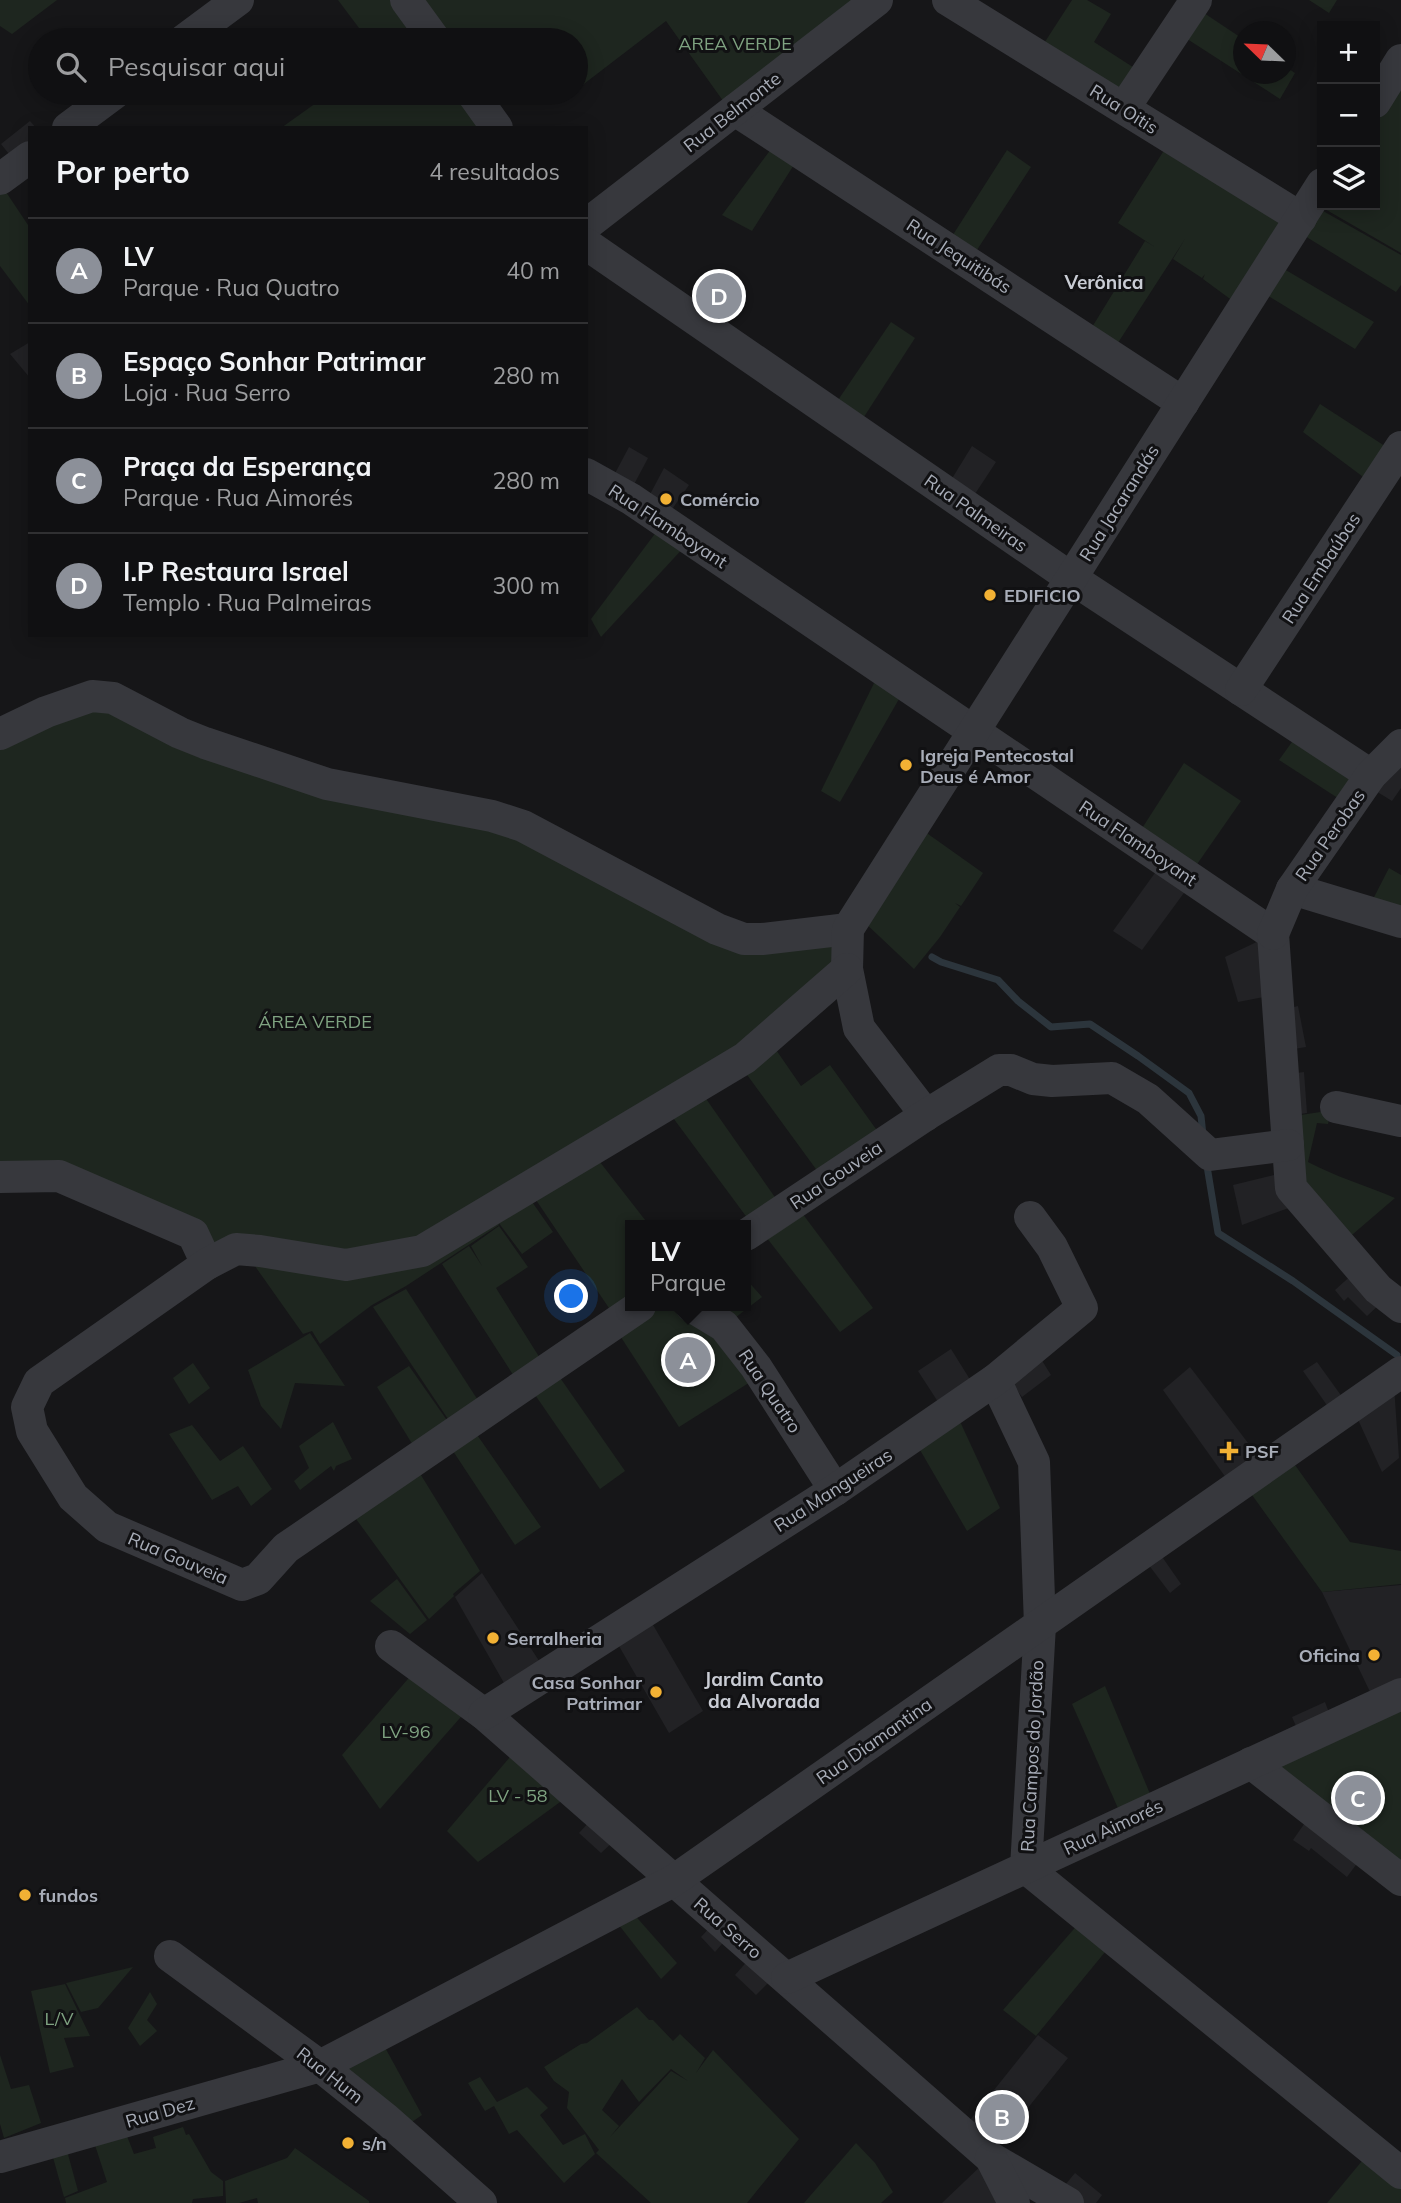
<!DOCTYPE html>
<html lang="pt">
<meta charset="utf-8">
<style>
:root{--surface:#101012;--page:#19191b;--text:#f1f3f6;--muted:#9c9d9f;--line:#303032;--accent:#8c9099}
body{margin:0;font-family:Mulish,sans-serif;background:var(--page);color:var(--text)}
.controls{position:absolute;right:21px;top:21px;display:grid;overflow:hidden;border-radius:0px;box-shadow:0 4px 18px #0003}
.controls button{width:63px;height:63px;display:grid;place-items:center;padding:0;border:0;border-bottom:2px solid var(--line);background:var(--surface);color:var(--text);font:35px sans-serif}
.compass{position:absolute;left:1233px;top:21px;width:63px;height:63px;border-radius:50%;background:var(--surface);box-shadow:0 4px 18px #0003;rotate:293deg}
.you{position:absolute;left:572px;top:1297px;width:24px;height:24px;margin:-18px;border:5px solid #fff;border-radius:50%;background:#1a73e8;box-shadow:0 0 0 10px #1a73e833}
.badge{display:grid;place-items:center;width:46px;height:46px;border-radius:50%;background:var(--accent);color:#fff;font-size:23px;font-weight:700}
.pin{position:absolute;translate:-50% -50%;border:4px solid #fff;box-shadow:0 2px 7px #0006}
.popup{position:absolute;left:625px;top:1220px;width:126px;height:91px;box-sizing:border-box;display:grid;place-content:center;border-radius:0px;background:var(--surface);filter:drop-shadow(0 2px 5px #0005);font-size:23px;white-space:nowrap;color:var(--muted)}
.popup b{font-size:26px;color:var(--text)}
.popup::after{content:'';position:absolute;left:50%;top:100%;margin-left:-14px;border:14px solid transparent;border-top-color:var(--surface)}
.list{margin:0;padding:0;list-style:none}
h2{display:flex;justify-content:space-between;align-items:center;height:91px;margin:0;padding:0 28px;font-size:30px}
h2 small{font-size:23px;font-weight:400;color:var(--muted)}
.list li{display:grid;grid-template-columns:46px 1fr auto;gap:21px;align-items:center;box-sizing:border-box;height:105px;padding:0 28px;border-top:2px solid var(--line)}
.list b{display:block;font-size:26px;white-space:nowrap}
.list p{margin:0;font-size:23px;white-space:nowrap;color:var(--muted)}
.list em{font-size:23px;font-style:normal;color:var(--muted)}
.icon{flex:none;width:38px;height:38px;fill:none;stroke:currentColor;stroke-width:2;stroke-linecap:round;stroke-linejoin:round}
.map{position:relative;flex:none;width:1401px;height:2203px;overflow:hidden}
.search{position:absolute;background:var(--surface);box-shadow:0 4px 18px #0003;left:28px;top:28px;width:560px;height:77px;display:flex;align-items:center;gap:18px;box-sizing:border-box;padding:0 24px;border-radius:38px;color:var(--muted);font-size:26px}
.panel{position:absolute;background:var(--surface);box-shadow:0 4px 18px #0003;left:28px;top:126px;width:560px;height:511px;border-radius:0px}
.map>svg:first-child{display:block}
</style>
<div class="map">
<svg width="1401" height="2203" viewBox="0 0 1401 2203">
<rect width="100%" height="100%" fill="#161618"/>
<g fill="#222225">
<path d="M30,121L36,128H30V147L13,159L1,144Z"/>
<path d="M30,342V378L10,354Z"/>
<path d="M972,446L996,462L971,500L948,485Z"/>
<path d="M629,447L648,458L631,490L612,479Z"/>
<path d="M664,468L689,485L668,515L647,500Z"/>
<path d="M1401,767V788L1392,801L1371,788Z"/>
<path d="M1160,866L1189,886L1142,950L1113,931Z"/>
<path d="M1265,938L1269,996L1238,1002L1225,957Z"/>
<path d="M1298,1006L1306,1047L1288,1050L1286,1009Z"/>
<path d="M1304,1072L1307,1113L1294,1115L1289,1074Z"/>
<path d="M1282,1173L1297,1205L1242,1225L1233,1185Z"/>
<path d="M1355,1272L1382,1302L1367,1316L1348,1297L1344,1301L1335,1290Z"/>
<path d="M951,1349L974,1386L942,1408L918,1371Z"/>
<path d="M1041,1359L1051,1375L1022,1397L1011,1382Z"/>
<path d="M1317,1362L1345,1401L1331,1411L1303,1371Z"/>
<path d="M1190,1367L1261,1460L1229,1482L1163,1390Z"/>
<path d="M1394,1386L1399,1458L1382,1472L1355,1413Z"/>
<path d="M1158,1551L1181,1584L1170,1593L1145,1560Z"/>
<path d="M482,1573L543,1667L508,1690L455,1597Z"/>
<path d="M1401,1585V1685L1373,1698L1322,1592Z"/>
<path d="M649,1618L703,1711L669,1733L615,1639Z"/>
<path d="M1325,1702L1331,1718L1299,1733L1292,1717Z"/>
<path d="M1309,1817L1361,1858L1347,1877L1311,1848L1309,1851L1293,1840Z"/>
<path d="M592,1819L615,1840L601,1853L579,1833Z"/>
<path d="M712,1925L727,1938L715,1952L701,1937Z"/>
<path d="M751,1957L774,1977L756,1995L735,1975Z"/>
<path d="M1038,2035L1068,2058L994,2150L966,2125Z"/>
<path d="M985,2162L1006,2203H942Z"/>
<path d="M1075,2173L1102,2195L1096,2203H1083L1061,2190Z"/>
</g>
<g fill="#1e261f" fill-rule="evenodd">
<path d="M0,0H57L12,34L0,26Z"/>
<path d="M338,0H397L425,40H368Z"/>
<path d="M421,0H864L726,105L666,21L576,90V40H449Z"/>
<path d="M1072,0H1087L1111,14L1094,42L1139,71L1121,98L1041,48Z"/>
<path d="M1309,0H1337L1329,13Z"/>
<path d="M1198,9L1243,39L1244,74H1286V67L1295,73L1280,99L1181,35Z"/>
<path d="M1401,74V253L1318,205H1375V115Z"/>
<path d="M330,93H463L488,128H281Z"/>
<path d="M1168,144L1290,220L1237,304L1203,279L1205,274L1202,278L1173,259L1185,239L1114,349L1089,332L1145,241L1155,247L1118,223Z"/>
<path d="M774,145L797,160L752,231L722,215Z"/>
<path d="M1007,150L1031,167L973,256L949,241Z"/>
<path d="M4,189L30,228V306L0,266V193Z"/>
<path d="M1316,207L1401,255V285L1396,292L1300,233Z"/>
<path d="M1279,266L1374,322L1355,349L1262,292Z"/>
<path d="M891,322L915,338L860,423L834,406Z"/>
<path d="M1320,404L1391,450L1370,482L1303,432Z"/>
<path d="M660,527L686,545L601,637L591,619Z"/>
<path d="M878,675L903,692L840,802L821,791Z"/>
<path d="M94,705L497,825L667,916L844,935L838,969L754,1044L421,1240L358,1252L211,1255L0,1164V746Z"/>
<path d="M1297,735L1361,777L1344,802L1279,760Z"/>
<path d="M1184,763L1241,801L1193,870L1139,833Z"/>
<path d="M921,829L983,873L961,906L955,903L960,907L940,937L914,969L862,920Z"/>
<path d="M1389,868L1401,875V915L1370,905Z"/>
<path d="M772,1044L801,1086L830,1065L881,1136L821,1176L742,1068Z"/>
<path d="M702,1093L779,1203L751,1223L668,1111Z"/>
<path d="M1334,1101L1328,1124L1317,1123L1308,1162C1334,1176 1367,1186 1395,1198L1346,1240L1298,1184L1294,1116L1327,1111Z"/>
<path d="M596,1157L649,1225H630V1303L613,1314L532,1194Z"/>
<path d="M528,1196L553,1232L522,1254L498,1222L499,1225L406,1286L372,1305L320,1344L312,1331L303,1334L245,1252L319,1271Z"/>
<path d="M799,1209L873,1308L840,1332L763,1233Z"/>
<path d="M499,1226L528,1267L496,1288L543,1363L517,1381L442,1264L469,1246L482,1266L471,1246Z"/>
<path d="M746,1279L762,1297L731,1321L706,1306H746Z"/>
<path d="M406,1289L481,1405L452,1425L373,1307Z"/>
<path d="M653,1306H676L703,1322L755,1379L679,1427L617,1331Z"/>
<path d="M310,1333L345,1386L295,1383L281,1429L261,1406L248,1370Z"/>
<path d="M193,1363L210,1388L189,1404L173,1378Z"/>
<path d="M409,1366L451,1426L416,1450L377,1387Z"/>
<path d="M556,1372L625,1471L600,1489L531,1389Z"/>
<path d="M957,1415L1000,1508L967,1531L916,1443Z"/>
<path d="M333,1422L352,1459L336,1466L334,1471L331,1466L300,1490L294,1481L309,1468L299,1446Z"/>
<path d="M192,1425L220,1461L243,1446L272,1489L251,1506L238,1486L212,1500L169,1434Z"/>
<path d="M473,1429L541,1527L515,1545L449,1445Z"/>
<path d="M1290,1458L1350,1542L1401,1551V1584L1322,1592L1247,1488Z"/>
<path d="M416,1467L480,1571L453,1594L454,1596L429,1619L351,1512Z"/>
<path d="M397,1579L427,1620L410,1634L370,1601Z"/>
<path d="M414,1672L467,1710L380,1809L342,1755Z"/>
<path d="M1105,1686L1153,1801L1121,1815L1072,1704Z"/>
<path d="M1401,1704V1870L1264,1763Z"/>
<path d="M515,1751L567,1797L478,1862L447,1831Z"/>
<path d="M631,1911L677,1963L661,1979L615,1920Z"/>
<path d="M1080,1922L1110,1946L1036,2036L1003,2010Z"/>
<path d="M133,1967L98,2008L81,2012L66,1983Z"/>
<path d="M65,1984L90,2036L64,2038L74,2067L50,2073L31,1991Z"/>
<path d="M150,1992L157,2004L147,2020L157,2031L140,2046L128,2028Z"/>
<path d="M637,2007L649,2020H653L673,2041L680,2034L705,2058L696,2073L713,2050L799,2139L747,2203H651L596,2153L599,2150L567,2108L569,2092L554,2081L544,2067L581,2044L587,2043ZM671,2069L688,2081L671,2071L610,2137L619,2126L602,2110L622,2079L639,2102Z"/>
<path d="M382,2042L422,2115L406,2126L334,2068Z"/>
<path d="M0,2055L11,2089L29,2085L41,2123L4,2138L0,2124Z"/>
<path d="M480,2077L497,2102L527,2087L548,2108L540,2115L563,2145L585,2134L595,2154L564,2183L517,2130L509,2134L494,2106L485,2111L468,2083Z"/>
<path d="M183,2127L186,2135L189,2134L211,2172L223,2181V2196L193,2199L192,2203H66L65,2198L107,2182L93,2139L125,2131L134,2154L156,2148L153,2137Z"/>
<path d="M856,2143L875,2163L893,2192L881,2203H804Z"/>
<path d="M66,2147L78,2191L64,2197L51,2150Z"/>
<path d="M295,2148L369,2201V2203H258L257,2198L239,2203H226L225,2181L287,2158Z"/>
<path d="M1367,2155L1401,2183V2203H1327Z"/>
</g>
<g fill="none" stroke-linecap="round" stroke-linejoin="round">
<g stroke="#2c353c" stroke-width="7">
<path d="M932,957L941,962L998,980L1018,1001L1051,1027L1090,1024L1138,1056L1189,1093L1201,1116L1203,1135"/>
<path d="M1206,1160L1218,1233L1293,1281L1397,1355"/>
</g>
<g stroke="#37383d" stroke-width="32">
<path d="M406,0L435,40"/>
<path d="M948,0L1301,218"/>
<path d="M184,40L238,0"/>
<path d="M472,93L497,128"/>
<path d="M1375,102L1401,60"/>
<path d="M1124,108L1196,0"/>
<path d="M735,110L1183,403"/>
<path d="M68,128L115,93"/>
<path d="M0,179L30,157"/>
<path d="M586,225L877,0"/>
<path d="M586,244L1071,578L1371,775"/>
<path d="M586,474L631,499L1273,934L1291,1188L1378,1289L1401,1307"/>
<path d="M1241,690L1401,447"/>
<path d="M0,734L46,712L92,696L113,698L180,733L205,743L327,784L492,816L523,826L717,929L744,939H762L848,929"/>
<path d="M1292,889L1401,922"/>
<path d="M1273,934L1292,889L1371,775L1401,745"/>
<path d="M1336,1107L1401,1121"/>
<path d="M926,1115L859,1028L847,969L848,929L1322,184"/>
<path d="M0,1177L59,1176L193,1234L207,1264"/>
<path d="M746,1235L926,1115L999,1070H1011L1033,1079L1052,1081L1112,1078L1148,1099L1210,1155L1288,1145"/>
<path d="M640,1306L286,1548L258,1579L242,1585L107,1527L73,1497L32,1431L27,1407L39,1382L207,1264L236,1249L260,1251L346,1265L422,1251L745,1058L847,969"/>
<path d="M691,1306L724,1326L756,1367L835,1490"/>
<path d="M995,1380L1034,1462L1040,1625L1026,1868L1401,2173"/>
<path d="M391,1646L484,1714L991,2158L1068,2203"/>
<path d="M484,1714L835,1490L995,1380L1082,1308L1052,1247L1030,1217"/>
<path d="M1251,1763L1401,1880"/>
<path d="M170,1956L320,2066L386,2119L481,2203"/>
<path d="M787,1978L1401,1694"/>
<path d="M0,2157L320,2066L673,1881L1401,1372"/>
<path d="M991,2158L1014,2203"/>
</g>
</g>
<g fill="#f2b134" stroke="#111113" stroke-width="2.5">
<circle cx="666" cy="499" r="7"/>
<circle cx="990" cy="595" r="7"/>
<circle cx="906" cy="765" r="7"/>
<path d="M1225.5 1440.5h7v7h7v7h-7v7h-7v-7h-7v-7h7z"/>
<circle cx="493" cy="1638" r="7"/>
<circle cx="1374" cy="1655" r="7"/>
<circle cx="656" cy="1692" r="7"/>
<circle cx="25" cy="1895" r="7"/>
<circle cx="348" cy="2143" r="7"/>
</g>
<g text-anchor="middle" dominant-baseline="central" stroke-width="6" stroke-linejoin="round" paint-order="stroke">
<g font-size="18" fill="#7fa381" stroke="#111113">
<text x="735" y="43">AREA VERDE</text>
<text x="315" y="1021">ÁREA VERDE</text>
<text x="406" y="1731">LV-96</text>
<text x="518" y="1795">LV - 58</text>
<text x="59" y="2018">L/V</text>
</g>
<g font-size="18" fill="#a8adb8" stroke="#111113">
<text transform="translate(1124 109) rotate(32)">Rua Oitis</text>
<text transform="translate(732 112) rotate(-38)">Rua Belmonte</text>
<text transform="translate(959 256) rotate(33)">Rua Jequitibás</text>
<text transform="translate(1119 503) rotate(-58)">Rua Jacarandás</text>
<text transform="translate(976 513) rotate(35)">Rua Palmeiras</text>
<text transform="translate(668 526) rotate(33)">Rua Flamboyant</text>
<text transform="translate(1321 568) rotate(-57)">Rua Embaúbas</text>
<text transform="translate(1330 835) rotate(-55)">Rua Perobas</text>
<text transform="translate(1138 843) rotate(34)">Rua Flamboyant</text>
<text transform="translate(836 1175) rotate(-34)">Rua Gouveia</text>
<text transform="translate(770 1391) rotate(56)">Rua Quatro</text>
<text transform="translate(833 1490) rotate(-33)">Rua Mangueiras</text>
<text transform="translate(178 1558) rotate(23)">Rua Gouveia</text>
<text transform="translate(874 1741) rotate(-35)">Rua Diamantina</text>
<text transform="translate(1032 1756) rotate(-87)">Rua Campos do Jordão</text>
<text transform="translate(1113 1827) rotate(-25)">Rua Aimorés</text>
<text transform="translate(728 1928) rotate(41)">Rua Serro</text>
<text transform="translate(330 2075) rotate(38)">Rua Hum</text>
<text transform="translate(160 2112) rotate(-16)">Rua Dez</text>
</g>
<g font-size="18" font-weight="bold" fill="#a8adb8" stroke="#111113" text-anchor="start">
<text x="680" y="499">Comércio</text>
<text x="1004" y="595">EDIFICIO</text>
<text x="920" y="755">Igreja Pentecostal<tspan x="920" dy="21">Deus é Amor</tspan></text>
<text x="1245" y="1451">PSF</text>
<text x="507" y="1638">Serralheria</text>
<text x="1360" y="1655" text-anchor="end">Oficina</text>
<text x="642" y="1682" text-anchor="end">Casa Sonhar<tspan x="642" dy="21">Patrimar</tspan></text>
<text x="39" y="1895">fundos</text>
<text x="362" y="2143">s/n</text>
</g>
<g font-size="19" font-weight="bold" fill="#c9ccd4" stroke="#111113">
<text x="1104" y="282">Verônica</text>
<text x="764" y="1679">Jardim Canto<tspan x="764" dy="22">da Alvorada</tspan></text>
</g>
</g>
</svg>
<div class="controls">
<button>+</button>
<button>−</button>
<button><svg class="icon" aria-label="layers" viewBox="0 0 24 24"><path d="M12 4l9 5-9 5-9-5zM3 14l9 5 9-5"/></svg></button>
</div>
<svg class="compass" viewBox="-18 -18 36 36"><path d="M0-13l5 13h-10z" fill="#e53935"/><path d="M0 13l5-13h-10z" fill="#9c9d9f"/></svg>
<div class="you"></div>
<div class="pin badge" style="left:688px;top:1360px">A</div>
<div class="popup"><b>LV</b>Parque</div>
<div class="pin badge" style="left:1002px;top:2117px">B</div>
<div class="pin badge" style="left:1358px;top:1798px">C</div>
<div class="pin badge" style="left:719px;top:296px">D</div>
<div class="search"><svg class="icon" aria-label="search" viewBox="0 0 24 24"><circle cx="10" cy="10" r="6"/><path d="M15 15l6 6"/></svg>Pesquisar aqui</div>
<section class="panel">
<h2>Por perto<small>4 resultados</small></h2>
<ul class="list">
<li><span class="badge">A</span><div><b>LV</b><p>Parque · Rua Quatro</p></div><em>40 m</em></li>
<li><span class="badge">B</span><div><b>Espaço Sonhar Patrimar</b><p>Loja · Rua Serro</p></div><em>280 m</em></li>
<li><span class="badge">C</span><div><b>Praça da Esperança</b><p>Parque · Rua Aimorés</p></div><em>280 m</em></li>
<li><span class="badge">D</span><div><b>I.P Restaura Israel</b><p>Templo · Rua Palmeiras</p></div><em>300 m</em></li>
</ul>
</section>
</div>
